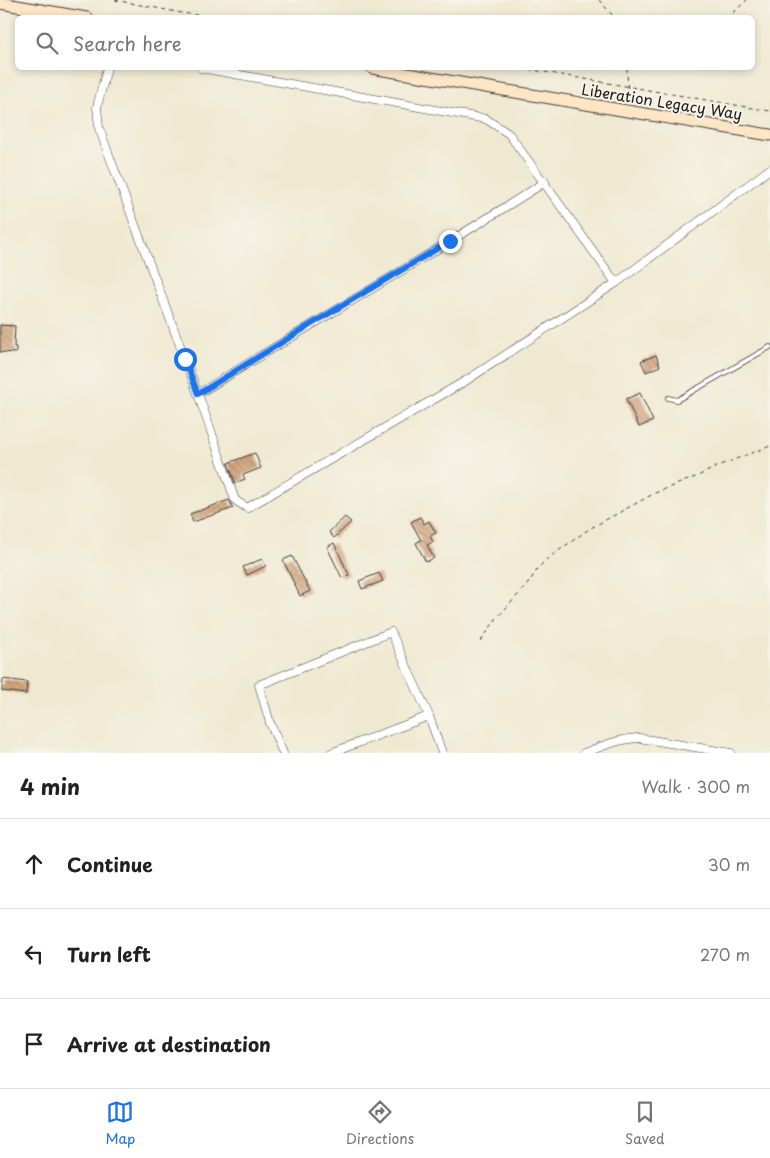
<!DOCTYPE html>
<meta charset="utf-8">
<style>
:root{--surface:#fff;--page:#f6f6f6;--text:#202124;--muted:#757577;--line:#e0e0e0;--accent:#1a73e8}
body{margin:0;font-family:"Playpen Sans",sans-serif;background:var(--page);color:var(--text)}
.stop{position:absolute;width:15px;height:15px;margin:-11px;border:4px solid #1a73e8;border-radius:50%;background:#fff}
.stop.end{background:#1a73e8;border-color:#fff;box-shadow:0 1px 5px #0008}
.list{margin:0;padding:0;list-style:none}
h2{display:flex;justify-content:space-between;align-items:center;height:65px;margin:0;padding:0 20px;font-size:21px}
h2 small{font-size:16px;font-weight:400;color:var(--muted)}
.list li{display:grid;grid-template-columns:32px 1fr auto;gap:15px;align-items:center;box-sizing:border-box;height:90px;padding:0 20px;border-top:1px solid var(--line)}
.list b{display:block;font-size:19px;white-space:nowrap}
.list em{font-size:16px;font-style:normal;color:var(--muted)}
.icon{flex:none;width:28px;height:28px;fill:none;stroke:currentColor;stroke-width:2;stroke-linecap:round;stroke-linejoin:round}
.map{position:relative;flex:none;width:770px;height:753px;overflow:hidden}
.search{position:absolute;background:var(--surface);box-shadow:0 2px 8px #0003;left:15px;right:15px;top:15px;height:55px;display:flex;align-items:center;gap:12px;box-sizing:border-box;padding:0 18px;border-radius:8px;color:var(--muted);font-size:19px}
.sheet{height:335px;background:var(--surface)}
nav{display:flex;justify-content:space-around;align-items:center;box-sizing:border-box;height:70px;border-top:1px solid var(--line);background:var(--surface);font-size:14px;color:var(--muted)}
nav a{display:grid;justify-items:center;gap:2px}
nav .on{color:var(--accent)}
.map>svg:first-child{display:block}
</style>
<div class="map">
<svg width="770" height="753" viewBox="0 0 770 753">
<defs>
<pattern id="building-back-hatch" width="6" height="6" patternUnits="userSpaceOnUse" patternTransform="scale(1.25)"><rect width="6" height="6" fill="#d2a27a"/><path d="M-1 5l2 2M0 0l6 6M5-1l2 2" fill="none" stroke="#aa8363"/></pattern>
</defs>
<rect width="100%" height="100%" fill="#f7f3e8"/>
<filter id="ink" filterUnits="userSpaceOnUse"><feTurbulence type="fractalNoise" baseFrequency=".02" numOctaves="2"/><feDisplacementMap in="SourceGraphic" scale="10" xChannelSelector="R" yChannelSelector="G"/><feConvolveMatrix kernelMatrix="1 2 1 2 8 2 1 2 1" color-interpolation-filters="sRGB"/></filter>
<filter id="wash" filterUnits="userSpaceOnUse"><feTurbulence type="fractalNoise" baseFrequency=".0096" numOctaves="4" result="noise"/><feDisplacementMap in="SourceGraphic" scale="20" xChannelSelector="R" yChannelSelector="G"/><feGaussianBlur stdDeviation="1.12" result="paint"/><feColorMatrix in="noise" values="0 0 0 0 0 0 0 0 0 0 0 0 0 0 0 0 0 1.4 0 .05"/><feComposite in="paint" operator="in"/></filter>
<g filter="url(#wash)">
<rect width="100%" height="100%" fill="#f0e9d2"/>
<g id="blocks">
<g fill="url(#building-back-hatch)">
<path d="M0,325L15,326L14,347H16V353L0,352Z"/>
<path d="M656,355L660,366L646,372L641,361Z"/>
<path d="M640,393L653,421L639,427L626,399Z"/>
<path d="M255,453L261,468L243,475L245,479L235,483L228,463Z"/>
<path d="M229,500L233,508L193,522L190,514Z"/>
<path d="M345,517L351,522L334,538L329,532Z"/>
<path d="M420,517L424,524L429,521L436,533L430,536L433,542L427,545L434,558L426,562L416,543L421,540L411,522Z"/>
<path d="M334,543L349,575L342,578L327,547Z"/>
<path d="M292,556L310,591L300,596L283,560Z"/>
<path d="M262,559L266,566L247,575L243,567Z"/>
<path d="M379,573L383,581L362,589L359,581Z"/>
<path d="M3,679L27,682L26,694L2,691Z"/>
</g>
</g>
</g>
<g filter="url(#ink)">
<use href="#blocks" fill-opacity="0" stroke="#3c3b37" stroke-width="1"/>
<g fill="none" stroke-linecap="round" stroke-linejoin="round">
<g stroke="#3c3b37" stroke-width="5.5">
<path id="lane" d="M668,398L677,400L770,347"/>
</g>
<g stroke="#3c3b37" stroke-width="9">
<g id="street">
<path d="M107,68L97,107L99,128L198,394L235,500L247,508L467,380L616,283L770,169"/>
<path d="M201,68L486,119L509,134L616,283"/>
<path d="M198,394C313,323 431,255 545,182"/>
<path d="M283,753L270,723L259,685L391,632L429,716L442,753"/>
<path d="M331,753L429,716"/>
<path d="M584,753C602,746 619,739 639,738L731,753"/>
</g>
</g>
<g stroke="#3c3b37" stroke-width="13">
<g id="secondary">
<path d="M0,3L87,18"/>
<path d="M372,68L770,135"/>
</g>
</g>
<g stroke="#3c3b37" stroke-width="1" stroke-dasharray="4 4" stroke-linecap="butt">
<path d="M115,0L182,13L219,18"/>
<path d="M599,0L615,18"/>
<path d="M727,18L747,0"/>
<path d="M521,68L770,111"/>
<path d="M627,68L628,101"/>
<path d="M481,641L496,619L527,585L539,567L547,559L589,529L655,493L698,476L720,465L770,446"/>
</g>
<use href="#lane" stroke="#fff" stroke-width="4"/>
<use href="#street" stroke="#fff" stroke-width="8"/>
<use href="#secondary" stroke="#fde5c5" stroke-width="11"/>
</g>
</g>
<g fill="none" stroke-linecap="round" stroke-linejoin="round" filter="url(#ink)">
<path stroke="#1a73e8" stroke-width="6" d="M185,359L198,394L315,322L450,241"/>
</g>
<g text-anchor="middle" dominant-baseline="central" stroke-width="4" stroke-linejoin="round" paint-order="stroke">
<g font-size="15" fill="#1c1c1c" stroke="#f7f3e8">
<text transform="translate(662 101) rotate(9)">Liberation Legacy Way</text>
</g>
</g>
</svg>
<div class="stop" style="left:185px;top:359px"></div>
<div class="stop end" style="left:450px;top:241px"></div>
<div class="search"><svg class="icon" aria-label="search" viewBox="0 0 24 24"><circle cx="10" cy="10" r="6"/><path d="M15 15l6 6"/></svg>Search here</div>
</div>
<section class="sheet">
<h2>4 min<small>Walk · 300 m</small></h2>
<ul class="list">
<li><svg class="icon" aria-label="ahead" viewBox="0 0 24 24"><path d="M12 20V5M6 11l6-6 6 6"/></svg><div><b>Continue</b></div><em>30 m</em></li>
<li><svg class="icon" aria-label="left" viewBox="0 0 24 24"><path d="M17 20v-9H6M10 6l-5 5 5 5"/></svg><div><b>Turn left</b></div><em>270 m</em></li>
<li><svg class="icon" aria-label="arrive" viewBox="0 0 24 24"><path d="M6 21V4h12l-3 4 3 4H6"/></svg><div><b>Arrive at destination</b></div></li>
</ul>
</section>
<nav>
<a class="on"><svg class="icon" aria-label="map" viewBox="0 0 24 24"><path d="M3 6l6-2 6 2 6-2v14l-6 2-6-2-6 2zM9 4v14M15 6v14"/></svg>Map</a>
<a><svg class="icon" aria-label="directions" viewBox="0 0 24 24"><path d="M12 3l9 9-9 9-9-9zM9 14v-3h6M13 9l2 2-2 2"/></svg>Directions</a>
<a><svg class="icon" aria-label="saved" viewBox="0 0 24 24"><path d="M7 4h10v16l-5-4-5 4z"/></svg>Saved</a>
</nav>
